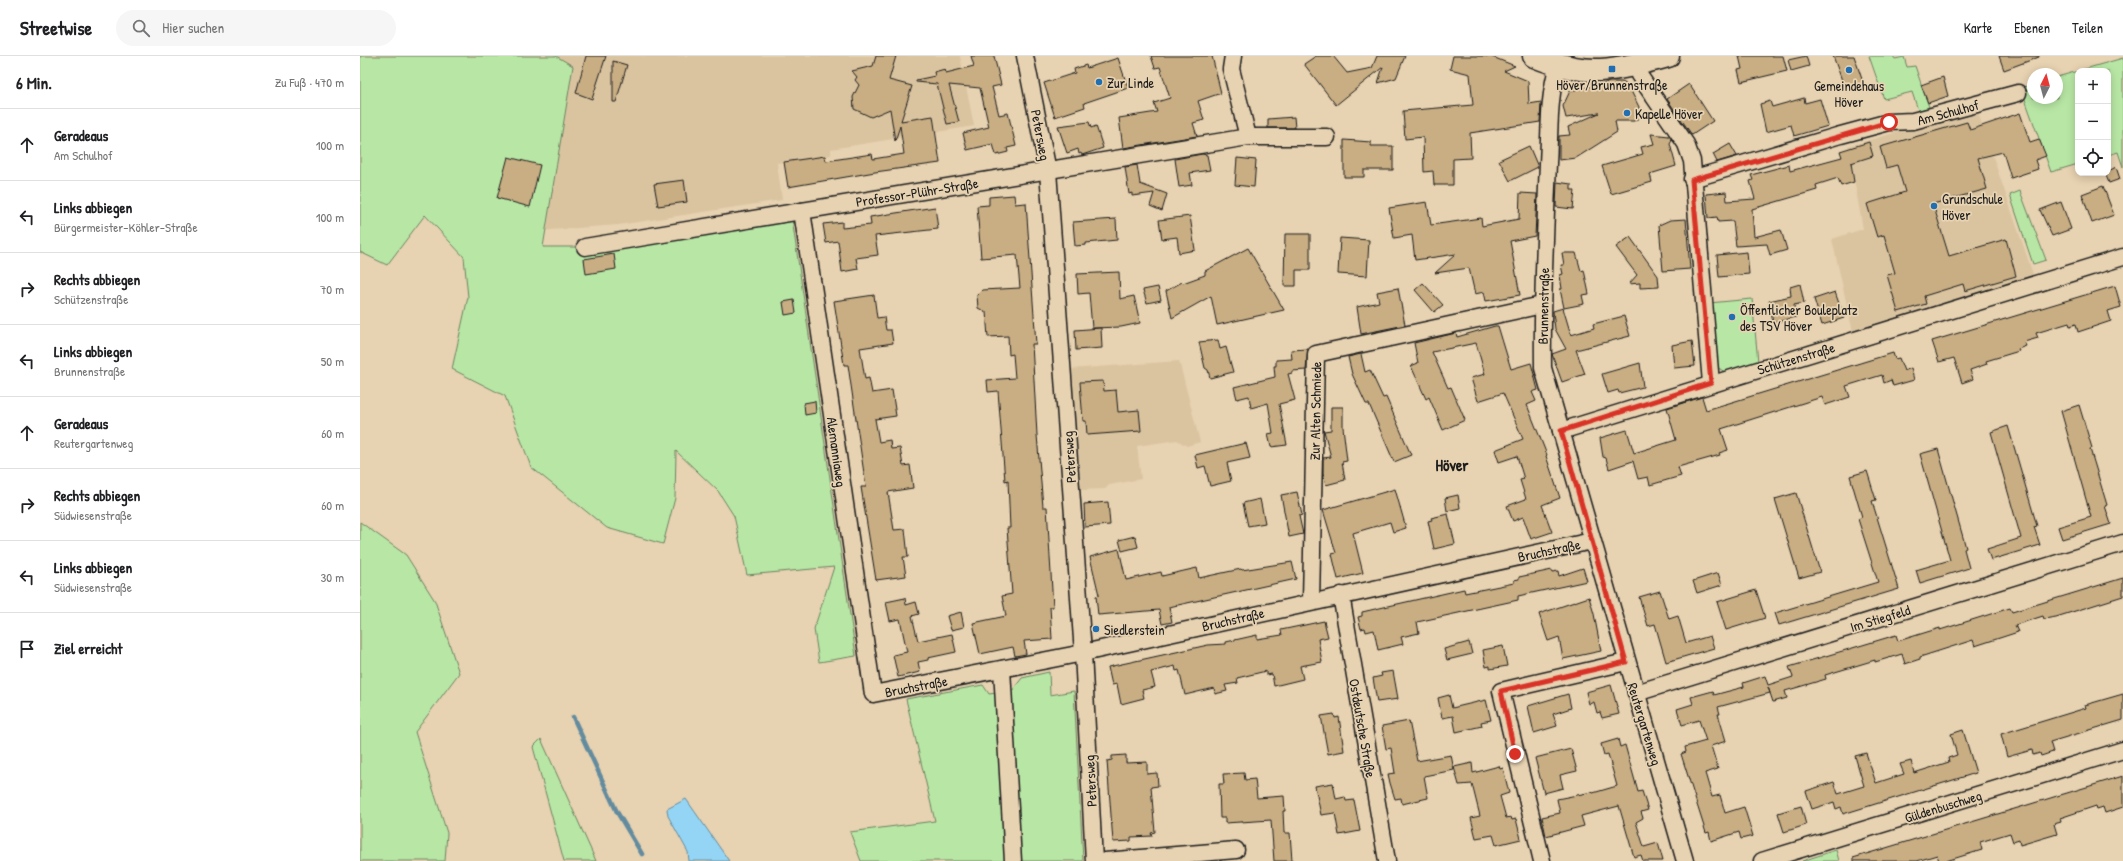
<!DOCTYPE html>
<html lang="de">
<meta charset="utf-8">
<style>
:root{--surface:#fff;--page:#f6f6f6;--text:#202124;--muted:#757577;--line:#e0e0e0}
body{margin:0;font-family:"Patrick Hand",sans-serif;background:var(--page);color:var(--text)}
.controls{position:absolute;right:12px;top:12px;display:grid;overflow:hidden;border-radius:8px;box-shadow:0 2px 10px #0003}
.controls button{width:36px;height:36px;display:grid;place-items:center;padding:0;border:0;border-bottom:1px solid var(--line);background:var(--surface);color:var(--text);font:20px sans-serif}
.compass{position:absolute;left:1667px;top:12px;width:36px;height:36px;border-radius:50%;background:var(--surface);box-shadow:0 2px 10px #0003;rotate:6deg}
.stop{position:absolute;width:12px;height:12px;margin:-9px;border:3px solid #d93025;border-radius:50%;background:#fff}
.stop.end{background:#d93025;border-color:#fff;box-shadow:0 1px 4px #0008}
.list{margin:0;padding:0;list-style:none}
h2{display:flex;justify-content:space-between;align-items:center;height:52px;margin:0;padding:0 16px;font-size:17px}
h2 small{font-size:13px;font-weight:400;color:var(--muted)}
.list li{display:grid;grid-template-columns:26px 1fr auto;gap:12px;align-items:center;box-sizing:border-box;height:72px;padding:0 16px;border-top:1px solid var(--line)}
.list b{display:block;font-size:15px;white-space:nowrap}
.list p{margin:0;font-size:13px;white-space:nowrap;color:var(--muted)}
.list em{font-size:13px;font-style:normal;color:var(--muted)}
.icon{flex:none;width:22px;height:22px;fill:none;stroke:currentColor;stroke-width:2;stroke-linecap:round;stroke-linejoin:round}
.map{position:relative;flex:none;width:1763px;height:805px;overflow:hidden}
header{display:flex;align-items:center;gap:24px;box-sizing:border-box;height:56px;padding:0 20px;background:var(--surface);border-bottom:1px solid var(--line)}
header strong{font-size:19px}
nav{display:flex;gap:22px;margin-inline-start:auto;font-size:14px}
.search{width:280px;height:36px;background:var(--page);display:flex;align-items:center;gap:10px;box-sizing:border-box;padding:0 14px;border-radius:22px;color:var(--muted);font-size:15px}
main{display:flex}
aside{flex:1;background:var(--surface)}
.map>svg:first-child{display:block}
</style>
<header>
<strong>Streetwise</strong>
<div class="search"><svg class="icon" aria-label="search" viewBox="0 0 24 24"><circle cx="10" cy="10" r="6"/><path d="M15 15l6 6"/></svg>Hier suchen</div>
<nav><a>Karte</a><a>Ebenen</a><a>Teilen</a></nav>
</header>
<main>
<aside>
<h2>6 Min.<small>Zu Fuß · 470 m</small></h2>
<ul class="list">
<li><svg class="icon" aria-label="ahead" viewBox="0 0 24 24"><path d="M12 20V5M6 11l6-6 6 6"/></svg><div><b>Geradeaus</b><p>Am Schulhof</p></div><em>100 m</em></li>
<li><svg class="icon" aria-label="left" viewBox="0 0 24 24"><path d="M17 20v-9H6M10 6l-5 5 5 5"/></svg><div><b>Links abbiegen</b><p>Bürgermeister-Köhler-Straße</p></div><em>100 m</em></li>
<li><svg class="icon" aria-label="right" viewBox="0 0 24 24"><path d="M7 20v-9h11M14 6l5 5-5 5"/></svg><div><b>Rechts abbiegen</b><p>Schützenstraße</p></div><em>70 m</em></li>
<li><svg class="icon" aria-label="left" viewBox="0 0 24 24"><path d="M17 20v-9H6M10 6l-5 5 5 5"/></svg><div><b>Links abbiegen</b><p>Brunnenstraße</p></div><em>50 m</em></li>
<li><svg class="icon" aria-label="ahead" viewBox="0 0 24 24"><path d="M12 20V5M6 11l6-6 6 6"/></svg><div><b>Geradeaus</b><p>Reutergartenweg</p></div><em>60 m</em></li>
<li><svg class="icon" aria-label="right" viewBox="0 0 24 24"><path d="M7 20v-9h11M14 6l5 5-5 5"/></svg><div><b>Rechts abbiegen</b><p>Südwiesenstraße</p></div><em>60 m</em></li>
<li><svg class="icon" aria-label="left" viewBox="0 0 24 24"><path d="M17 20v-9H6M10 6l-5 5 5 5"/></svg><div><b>Links abbiegen</b><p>Südwiesenstraße</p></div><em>30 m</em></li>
<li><svg class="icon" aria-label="arrive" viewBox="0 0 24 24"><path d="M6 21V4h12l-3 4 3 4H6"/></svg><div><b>Ziel erreicht</b></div></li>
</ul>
</aside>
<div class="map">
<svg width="1763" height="805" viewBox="0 0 1763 805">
<rect width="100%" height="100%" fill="#e7d2b1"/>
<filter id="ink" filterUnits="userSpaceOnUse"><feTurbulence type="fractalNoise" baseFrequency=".025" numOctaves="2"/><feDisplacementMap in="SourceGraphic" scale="8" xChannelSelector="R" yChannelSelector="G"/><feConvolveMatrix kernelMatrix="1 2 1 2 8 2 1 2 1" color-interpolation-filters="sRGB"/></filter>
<g filter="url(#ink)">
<g fill="#dac4a0">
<path d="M146,0H600L614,70L471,93V99L417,107L422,144L258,169L124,179Z"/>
<path d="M1617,54L1674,221L1493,276L1472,183L1503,173L1488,90Z"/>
<path d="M819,305L840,386L827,390L817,384L777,390L781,423L749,429L745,433L719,434L710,313Z"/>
</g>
<g fill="#b8e7a5" stroke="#6a8260">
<path d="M0,0H196L213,10L183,191H261L432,163L496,600L459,606L454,573L474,511L387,519L374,460L358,435L316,395L315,442L303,488L247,472L171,411L145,340L92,313L108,241L104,201L65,159L27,209L0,196Z"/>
<path d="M1509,0H1533L1535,3L1544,1L1547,11L1555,10L1571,57L1560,60L1552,36L1524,43Z"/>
<path d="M1763,2V111L1758,96L1748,99V15H1718Z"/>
<path d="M1718,15V108L1691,116L1661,32L1673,28V42H1697V21Z"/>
<path d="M1660,135L1686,204L1673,208L1650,139Z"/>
<path d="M1392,243L1398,306L1365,316L1355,310L1349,247Z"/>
<path d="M0,466L46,499L75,545L99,617L55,676L87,777L85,805H0Z"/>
<path d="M689,616L690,639L714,635L723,805H501L490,776L575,765L546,643L623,629L629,638L652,635L662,622Z"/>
<path d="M181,683L236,805H204L173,691Z"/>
<path d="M1476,794L1479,805H1442Z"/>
</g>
<path fill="#94d5f5" stroke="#648b9e" d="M326,743L369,805H329L328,796L308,760L307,753Z"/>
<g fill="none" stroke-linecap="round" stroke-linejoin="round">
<path stroke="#648b9e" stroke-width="4.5" d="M213,661L257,756L282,798"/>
</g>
<g fill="#c9ae83" stroke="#1c1c1c">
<path d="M226,0H246L232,43L216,37Z"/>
<path d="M516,0H536L529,24L552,30L541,65L573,60L580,107L515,116L428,131L424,106L465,100L466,105L512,98L513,103L544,98L540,70L535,85L530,53L511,61L494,53L493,41L499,29L495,24L497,21L492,15L513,10Z"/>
<path d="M611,0H634L641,29L632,31L639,59L648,57L656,90L647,92L648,96L636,99L633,88L607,94L603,77L629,71L620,32L589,29L599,66L587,68L577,28L556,26V24L575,20L574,16L585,13L586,17L614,10Z"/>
<path d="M791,0H852L861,37L838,45L844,64L833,67L837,80L763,92L759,62L797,56L794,47L810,42L800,11L795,12Z"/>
<path d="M956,0H973L987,17L1012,12L1017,0H1045L1036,22L1018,27L1023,11L976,49L944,8Z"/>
<path d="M1093,0H1130L1155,10L1144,15L1168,25L1169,48L1181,46L1180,66L1110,77L1111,102L1093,103V129H1074L1073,115L1064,116L1063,81L1045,83L1043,55L1113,49L1110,18L1090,13Z"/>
<path d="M1379,0H1423L1427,15L1381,26L1378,14L1382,13Z"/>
<path d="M1446,0L1449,10L1431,15L1428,4Z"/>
<path d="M1473,0H1494L1504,29L1486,35Z"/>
<path d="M1639,0H1679V1L1644,14Z"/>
<path d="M758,2L768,32L724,47L725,51L695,61L684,27L715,17L714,13L726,9L727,12Z"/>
<path d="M253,5L267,9L256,46H253Z"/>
<path d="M1583,21L1588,40L1568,47L1561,29Z"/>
<path d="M1250,26H1262L1268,29L1279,51V62L1274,65H1255L1257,76L1216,102L1199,104V80L1210,79L1208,71L1239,57L1206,62L1203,50L1210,35Z"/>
<path d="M1329,28L1353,65L1332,79L1307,43Z"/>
<path d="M1444,42L1445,47L1460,43L1468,70L1434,80L1431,69L1406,76L1400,48L1410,45L1412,51Z"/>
<path d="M1660,57L1670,86L1679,83L1686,100L1675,104L1678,113L1651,122L1643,96L1618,102L1627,133L1573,148L1589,200L1646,183L1656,220L1605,235L1603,228L1564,240L1566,248L1538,256L1527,219L1535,217L1524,179L1517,181L1507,148L1545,136L1537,109L1526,112L1520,91L1607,66L1610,74Z"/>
<path d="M934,61L935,72H908V63Z"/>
<path d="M729,66L731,72L736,70L743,92L722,99L721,97L719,98L718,93L707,97L698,70Z"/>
<path d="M1291,78L1309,80L1312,84L1310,88L1316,110L1290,118L1292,126L1251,138L1242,110L1283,98L1281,91L1294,88Z"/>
<path d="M984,84L1011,86V90H1033V114H1004V121H984Z"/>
<path d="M1509,86L1513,100L1491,107L1494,126L1481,130L1478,122L1456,129L1457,134L1392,153L1394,181L1421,174L1427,194L1410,199L1407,188L1376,190L1373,165L1358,166L1357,161L1348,162L1346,138L1366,136L1367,145L1395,143L1390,125L1393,124L1391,119L1429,109L1430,115L1482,101L1480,95Z"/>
<path d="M1370,88L1377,100L1357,106L1353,98Z"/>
<path d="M1169,90L1178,111L1150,125L1139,104Z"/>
<path d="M842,98L847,99L850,114L830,117L832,129L819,131L815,103Z"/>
<path d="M148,101L180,109L170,151L137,142Z"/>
<path d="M877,102L896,104L894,131L875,129Z"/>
<path d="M777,109L780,128L807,138L802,155L790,150L794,137L772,140V137L769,138L765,111Z"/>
<path d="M1756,111L1760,123L1749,127L1745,117Z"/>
<path d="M324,124L327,146L298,150L294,128Z"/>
<path d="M1197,126L1211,128V134H1215L1213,153L1196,151Z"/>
<path d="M1743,130L1754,159L1732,167L1722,138Z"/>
<path d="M1160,137L1177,138L1175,180L1150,185L1160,239L1126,245L1124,236L1115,238L1109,212L1075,217L1096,198L1055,204L1052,179L1034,182L1029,152L1067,146L1071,169L1121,162L1122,170L1159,163Z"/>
<path d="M654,139L655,148L666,147L676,288H672L677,379L683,451H687L693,551H690L692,583L664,585L666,598L655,600L653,591L620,598L613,567L646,560L642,540L652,538L647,472H650L648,424L645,425L638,335L628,336L627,324L655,322L653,298L649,299L648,280L628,281L626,256L618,252L617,239L622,234L660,232L657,199L621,202L617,150L629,149V141Z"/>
<path d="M1701,146L1711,173L1692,180L1680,154Z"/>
<path d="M575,151L578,173L515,180L518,199L496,202L498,213L482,216L478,185L466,187L463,168L482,166V172L511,169L510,161Z"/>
<path d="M830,160L835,194L819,197L817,181L802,183L799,164Z"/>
<path d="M756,163L757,184L726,187V189L715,190L713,166Z"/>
<path d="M1326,163L1330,213L1303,215L1299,169L1310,164Z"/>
<path d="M925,178H950V214H936V230H924Z"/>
<path d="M1270,181L1298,220L1299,231L1280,232V227L1269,228L1277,219L1256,191Z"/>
<path d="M980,182L1009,184L1007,220L978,218Z"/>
<path d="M888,192L924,254L857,269L851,240L812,262L806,235L822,226L823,227L845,219V215Z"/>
<path d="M1387,196L1389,218L1359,221L1357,199Z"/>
<path d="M1202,197H1216L1221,215L1224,214L1229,238L1222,239L1224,248L1204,252L1200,233H1202L1200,219L1203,218L1201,209H1204Z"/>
<path d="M254,198L256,213L226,218L224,203Z"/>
<path d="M759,216L760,243L774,240L780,267L761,271L732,272L729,237L718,238L717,218Z"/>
<path d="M1063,227L1083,249L1074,256L1055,234Z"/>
<path d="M1440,228L1444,247L1434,249L1436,261L1413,267L1409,245L1431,240L1430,231Z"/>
<path d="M1755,230L1761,251L1748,255L1751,265L1718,276L1716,268L1710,270L1709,267L1676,277L1678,282L1664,286L1666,290L1658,293L1659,295L1626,305L1627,308L1610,314L1613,323L1602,327L1594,302L1579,306L1572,285Z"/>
<path d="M798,231L801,244L787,247L783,234Z"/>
<path d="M1038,232L1045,269L1001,278L997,251L1019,246L1017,236Z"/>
<path d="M1475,236L1484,262L1462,269L1454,243Z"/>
<path d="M514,239L517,262L524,261L526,274H531L533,287L500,292L505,323L509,322L512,337L532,334L536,360L515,363L519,386L530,384L531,393L540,392L543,410L550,409L553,432L528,436L534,474L545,473L548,501H543L546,520L516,524L501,431H506L488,309H484L474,245Z"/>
<path d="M434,244L436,257L425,259L423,246Z"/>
<path d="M1203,252L1211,279L1234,272L1233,268L1264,260L1270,280L1216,294L1225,318L1202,326L1192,298L1206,293L1195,273L1193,255Z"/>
<path d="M1135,270H1138L1151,313L1171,307L1178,334L1172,336L1176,345L1167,349L1187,399L1186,400L1200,442L1182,449L1192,476L1171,483L1163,461L1153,465L1147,450L1166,443L1160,424L1164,423L1157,400L1139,406L1135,394L1163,383L1143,337L1118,345L1111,322L1125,318L1116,287L1072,296L1088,332L1091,331L1105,364L1083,374L1069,341L1066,343L1051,310L1058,307L1054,287L1096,277L1097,281Z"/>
<path d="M741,272L742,292L716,294L715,274Z"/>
<path d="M858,284L860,293L866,291L873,316L850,322L848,314L845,312L839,286Z"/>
<path d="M1332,285L1335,310L1314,312L1312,289Z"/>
<path d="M948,293L946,314L932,315V317L928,318L935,344L919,348L927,389L911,391L908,378L913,377L908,347L891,352L889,340L877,343L874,331L915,321L914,310H916V304L932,303L931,294Z"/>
<path d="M1533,297L1535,303L1539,302L1544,315L1551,312L1554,324L1533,330L1531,324L1524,327L1522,319L1486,330L1490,341L1465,349L1462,341L1361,373L1368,394L1359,397L1360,399L1318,411L1321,420L1290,429L1288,421L1278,423L1273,405L1249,413L1246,402L1243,401L1240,382L1267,374L1274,397L1316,384L1307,352L1342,341L1346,354Z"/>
<path d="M1001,298L1005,316L1010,314L1023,342L1026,341L1051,399L1034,406L1009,348H1006L992,318L988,301Z"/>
<path d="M1280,307L1283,331L1259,337L1258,334L1248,337L1242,318Z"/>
<path d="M743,325L744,335L756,334L758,356L779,354L781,375L727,379L726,365H723L720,326Z"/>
<path d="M455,345L456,357L445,359L444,347Z"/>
<path d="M1719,349L1732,392L1730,393L1747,449L1745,450L1751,468L1702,483L1698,471L1731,461L1701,355Z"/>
<path d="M971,351H983V371L987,405L982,406L985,424L966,429L963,417V402L971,401L964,375L971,374Z"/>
<path d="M1648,370L1677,470L1674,471L1680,489L1631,504L1627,493L1661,482L1631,376Z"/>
<path d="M886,387L890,402L867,407L871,425L850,430L845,410L838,412L835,399Z"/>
<path d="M1578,393L1606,492L1604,493L1609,512L1560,527L1556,514L1590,504L1560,398Z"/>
<path d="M1507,415L1516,444L1512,445L1539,533L1419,569L1415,557L1518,526L1498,463L1502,461L1490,420Z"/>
<path d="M1035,433L1046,472L1033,476L1030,466L993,477L1003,517L978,523L972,498L976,497L963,454Z"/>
<path d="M937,436L942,459L939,460L943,478L929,481L921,439Z"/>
<path d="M1436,437L1460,516L1439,522L1415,443Z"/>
<path d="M1098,439L1100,452L1087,455L1085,442Z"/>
<path d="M900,443L905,467L888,470L883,447Z"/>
<path d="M748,446L750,469L725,471L724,448Z"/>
<path d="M1088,458L1095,488L1074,493L1068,465L1072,464L1071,462Z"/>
<path d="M775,480L778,491L762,495L759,484Z"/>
<path d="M759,493L766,524L801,516L802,520L837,512L839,522L881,513L882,514L932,506L936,523L809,551L812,566L802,568L799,554L738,559L736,540L739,539L730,501Z"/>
<path d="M1223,512L1227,525L1158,540V544L1057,566L1059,577L1041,581L1043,588L1018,594L1014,574L1006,576L1005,572L1001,573L998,561L1002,560V556L1104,533L1105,537L1154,527V524L1159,523V521L1192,514V516L1198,515L1199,520Z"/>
<path d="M1358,517L1362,529L1337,537L1333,525Z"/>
<path d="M1763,522V540L1696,561L1684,563L1683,560L1655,569L1658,576L1615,590L1613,584L1560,601V603L1545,608L1542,598L1515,606V604L1465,619L1466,623L1425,635L1427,642L1413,646L1408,631L1410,637L1358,651L1360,658H1358L1366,685L1351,690L1358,713L1345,717L1352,741L1360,739L1365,757L1384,751L1393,780L1381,783L1379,776L1351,785L1349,776L1346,777L1321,698L1326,696L1325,691L1346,685L1339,664L1322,669L1317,653L1333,648L1331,641L1353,635L1354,639L1384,631L1383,627L1405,620L1408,629L1433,621L1429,611L1536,579L1538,585L1580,572V574L1650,552L1652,556Z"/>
<path d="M1396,534L1405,562L1366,574L1357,546Z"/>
<path d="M1300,535L1309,563L1318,560L1326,587L1350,580L1354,592L1306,606L1295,568L1288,570L1279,541Z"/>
<path d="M1229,541L1234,558L1241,595L1203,603L1199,581L1188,585L1179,558Z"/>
<path d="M545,542L546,549L556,546L559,558L552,560L558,585L592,578L596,596L568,602V604L558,606L560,616L538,621L533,599L547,596L540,563L530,565L526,546Z"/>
<path d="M601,556L604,571L591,574L587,560Z"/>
<path d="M964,565L968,581L958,583L962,606L940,610L943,623L914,630L912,618L906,619V615L877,622L878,627L865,629L867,635L855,638L854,632L825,639L819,614L816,615L815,610L791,616L795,631L782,634L784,642L761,648L757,628L752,629L748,611L848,589L866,588V586L897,579V583L922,579L921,574Z"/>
<path d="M1109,586L1112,598L1087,604L1084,593Z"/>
<path d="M1143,590L1147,610L1130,613V610L1126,611L1123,594Z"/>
<path d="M1033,615L1038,643L1017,646L1013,622L1022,620L1021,617Z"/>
<path d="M1251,629L1259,658L1242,662L1240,656L1237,657L1234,646L1229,648L1226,636Z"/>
<path d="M1208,638L1211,652L1193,658L1197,670L1174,677L1168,650Z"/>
<path d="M1763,638V664L1690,686L1693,696L1681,700L1680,697L1673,699L1672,694L1647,701L1641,678L1726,652L1725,649Z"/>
<path d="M1089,639L1092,652L1126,644L1131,664L1121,666L1122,670L1096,676L1093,660L1082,662L1078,642Z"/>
<path d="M974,658L975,662L979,661L984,695L968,698L961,660Z"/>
<path d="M1049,665L1057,705L1091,699L1094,714L1064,720L1068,742L1042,748L1041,742L1035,743L1030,727L1028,718L1035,717L1031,692L1026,693L1022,670Z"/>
<path d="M1603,674L1616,717L1483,758L1481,751L1476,753L1474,746L1452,753L1446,735L1474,726L1478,738L1504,730L1495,700L1506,697L1516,727L1544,718L1540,708L1551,705L1554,717L1589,706L1588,702L1597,699L1591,678Z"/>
<path d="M1258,683L1260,691L1265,689L1278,736L1282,735L1288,754L1281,756L1283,762L1276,766L1284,791L1298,787L1303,805H1283L1281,799L1274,801L1259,750L1221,760L1224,770L1186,780L1182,761L1200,757L1197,743L1232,736L1233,737L1257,730L1248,698L1244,699L1241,688Z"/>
<path d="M1211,693L1217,715L1200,719L1203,732L1184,737L1175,702Z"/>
<path d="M766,699V707L787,706V718L797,717L798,730L791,731L795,776L791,777L792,780L771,781V785L753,786L747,705L752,704V700Z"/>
<path d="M1112,707L1113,717L1139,710L1140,713L1143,712L1149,737L1140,740L1146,762L1151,761L1152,764L1156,763L1161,783L1136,789L1133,779L1116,782L1111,762L1120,760L1112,728L1099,729L1094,711Z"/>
<path d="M884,717L885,724L895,723L897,742L924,740L925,755H923L924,777H930L932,805H914L911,764L865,767V762H860L859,728H864L863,718Z"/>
<path d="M1763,720V751L1745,757L1743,751L1737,753L1736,750L1700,762L1701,766L1694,768L1697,778L1660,789L1659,784L1653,786L1650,777L1620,786L1622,794L1586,805H1579L1577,799L1557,805H1493V802Z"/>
<path d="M973,727L976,743L985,741L986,745L994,744L1000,775L979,779L975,757L961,759L955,730Z"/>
<path d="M1441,750L1446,769L1424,776L1418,757Z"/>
</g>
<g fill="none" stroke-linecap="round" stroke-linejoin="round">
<g stroke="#1c1c1c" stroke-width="19">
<g id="street">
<path d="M665,0L688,115L723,597L734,805"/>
<path d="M873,0L871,13L888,81"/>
<path d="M1275,8L1279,19L1326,88L1332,105L1351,327"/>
<path d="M1198,10C1188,40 1190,76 1188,107C1185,175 1182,243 1183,312L1325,805"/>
<path d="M1332,123L1477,80L1529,66L1553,65L1658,37"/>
<path d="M442,155L513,638L723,597L1232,485"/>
<path d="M225,191L888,81H967"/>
<path d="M1201,375L1763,201"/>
<path d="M981,539L1027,805"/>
<path d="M951,546L956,298L1182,249"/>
<path d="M642,613L653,805"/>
<path d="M1276,637L1763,487"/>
<path d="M745,805L876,794"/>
<path d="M1182,805L1141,635L1266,606"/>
<path d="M1402,805L1763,694"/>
</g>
</g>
<g stroke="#1c1c1c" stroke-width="25">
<path id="secondary" d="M1174,0C1228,22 1253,15 1308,0"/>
</g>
<use href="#street" stroke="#e7d2b1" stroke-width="16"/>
<use href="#secondary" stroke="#e7d2b1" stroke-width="22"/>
</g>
</g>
<g fill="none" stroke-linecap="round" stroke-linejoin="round" filter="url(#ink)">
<path stroke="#d93025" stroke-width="5" d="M1155,698L1141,635L1266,606L1201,375L1351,327L1332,124L1529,66"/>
</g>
<g fill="#1f6fb2" stroke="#e7d2b1" stroke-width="1.5">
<rect x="1248" y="9" width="8" height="8" rx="2"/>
<circle cx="1489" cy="14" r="4"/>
<circle cx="739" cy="26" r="4"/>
<circle cx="1267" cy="57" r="4"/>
<circle cx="1574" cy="150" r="4"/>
<circle cx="1372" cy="261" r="4"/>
<circle cx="736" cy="573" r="4"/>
</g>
<g text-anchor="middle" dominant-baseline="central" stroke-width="3.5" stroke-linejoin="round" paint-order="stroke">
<g font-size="14" fill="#1c1c1c" stroke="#e7d2b1" text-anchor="start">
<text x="747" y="26">Zur Linde</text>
<text x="1252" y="28" text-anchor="middle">Höver/Brunnenstraße</text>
<text x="1489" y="29" text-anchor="middle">Gemeindehaus<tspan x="1489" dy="16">Höver</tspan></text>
<text x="1275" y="57">Kapelle Höver</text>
<text x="1582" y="142">Grundschule<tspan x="1582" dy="16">Höver</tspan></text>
<text x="1380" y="253">Öffentlicher Bouleplatz<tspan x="1380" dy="16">des TSV Höver</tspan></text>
<text x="744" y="573">Siedlerstein</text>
</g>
<g font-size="14" fill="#1c1c1c" stroke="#e7d2b1">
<text transform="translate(1588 56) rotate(-15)">Am Schulhof</text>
<text transform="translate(681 79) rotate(79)">Petersweg</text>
<text transform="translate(557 136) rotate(-9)">Professor-Plühr-Straße</text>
<text transform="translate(1183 250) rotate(-89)">Brunnenstraße</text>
<text transform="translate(1436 302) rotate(-17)">Schützenstraße</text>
<text transform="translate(955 355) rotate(-89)">Zur Alten Schmiede</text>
<text transform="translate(477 396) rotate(82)">Alemanniaweg</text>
<text transform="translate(709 401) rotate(-94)">Petersweg</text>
<text transform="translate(1189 494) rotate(-12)">Bruchstraße</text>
<text transform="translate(1520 562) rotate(-17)">Im Stiegfeld</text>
<text transform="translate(873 563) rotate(-13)">Bruchstraße</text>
<text transform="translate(556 630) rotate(-11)">Bruchstraße</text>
<text transform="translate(1285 668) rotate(73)">Reutergartenweg</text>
<text transform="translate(1003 672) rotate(80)">Ostdeutsche Straße</text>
<text transform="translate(730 725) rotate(-93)">Petersweg</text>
<text transform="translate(1583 750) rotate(-17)">Güldenbuschweg</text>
</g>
<g font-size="16" font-weight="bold" fill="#1c1c1c" stroke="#e7d2b1">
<text x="1092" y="409">Höver</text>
</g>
</g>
</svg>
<div class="controls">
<button>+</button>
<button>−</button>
<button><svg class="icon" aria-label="locate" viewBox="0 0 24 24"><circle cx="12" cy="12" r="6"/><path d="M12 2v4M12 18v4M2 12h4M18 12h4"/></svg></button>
</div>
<svg class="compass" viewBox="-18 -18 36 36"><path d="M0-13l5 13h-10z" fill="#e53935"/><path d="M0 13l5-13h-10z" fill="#757577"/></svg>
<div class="stop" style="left:1529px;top:66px"></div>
<div class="stop end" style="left:1155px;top:698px"></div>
</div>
</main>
